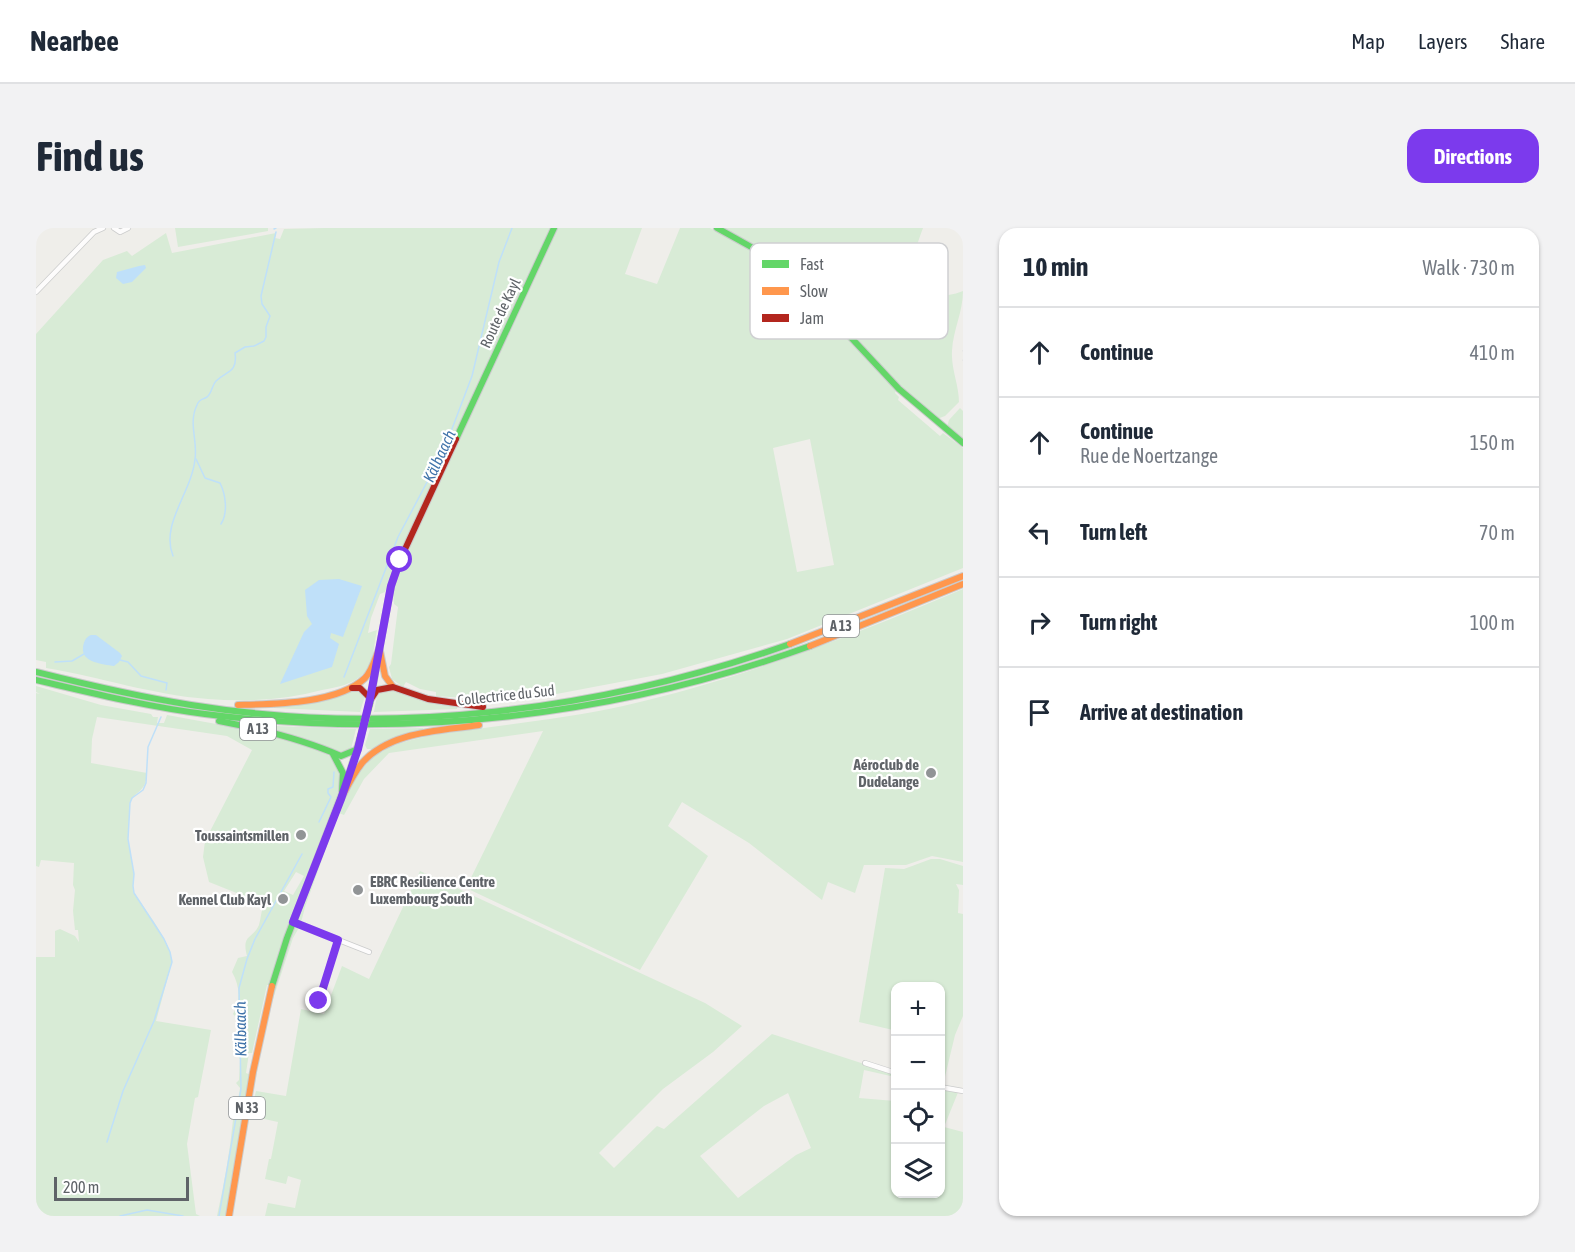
<!DOCTYPE html>
<meta charset="utf-8">
<style>
:root{--surface:#fff;--page:#f2f2f3;--text:#1f2937;--muted:#747a83;--line:#e0e1e3;--accent:#7c3aed}
body{margin:0;font-family:"Asap Condensed",sans-serif;background:var(--page);color:var(--text)}
.controls{position:absolute;right:18px;bottom:18px;display:grid;overflow:hidden;border-radius:12px;box-shadow:0 2px 4px #0004}
.controls button{width:54px;height:54px;display:grid;place-items:center;padding:0;border:0;border-bottom:2px solid var(--line);background:var(--surface);color:var(--text);font:30px sans-serif}
.scale{position:absolute;left:18px;bottom:15px;width:135px;box-sizing:border-box;padding-left:6px;border:3px solid #5f6368;border-top:0;font-size:16px;line-height:21px;white-space:nowrap;color:#5f6368;-webkit-text-stroke:4px #fff;paint-order:stroke}
.stop{position:absolute;width:18px;height:18px;margin:-14px;border:4px solid #7c3aed;border-radius:50%;background:#fff}
.stop.end{background:#7c3aed;border-color:#fff;box-shadow:0 2px 6px #0008}
.list{margin:0;padding:0;list-style:none}
h2{display:flex;justify-content:space-between;align-items:center;height:78px;margin:0;padding:0 24px;font-size:26px}
h2 small{font-size:20px;font-weight:400;color:var(--muted)}
.list li{display:grid;grid-template-columns:39px 1fr auto;gap:18px;align-items:center;box-sizing:border-box;height:90px;padding:0 24px;border-top:2px solid var(--line)}
.list b{display:block;font-size:22px;white-space:nowrap}
.list p{margin:0;font-size:20px;white-space:nowrap;color:var(--muted)}
.list em{font-size:20px;font-style:normal;color:var(--muted)}
.icon{flex:none;width:33px;height:33px;fill:none;stroke:currentColor;stroke-width:2;stroke-linecap:round;stroke-linejoin:round}
.map{position:relative;flex:none;width:927px;height:988px;overflow:hidden;border-radius:18px}
header{display:flex;align-items:center;gap:36px;box-sizing:border-box;height:84px;padding:0 30px;background:var(--surface);border-bottom:2px solid var(--line)}
header strong{font-size:28px}
nav{display:flex;gap:33px;margin-inline-start:auto;font-size:21px}
.intro{display:flex;align-items:center;justify-content:space-between;box-sizing:border-box;height:144px;padding:0 36px}
h1{margin:0;font-size:42px}
.button{padding:15px 27px;border-radius:18px;background:var(--accent);color:#fff;font-size:21px;font-weight:700}
main{display:flex;gap:36px;padding:0 36px}
aside{flex:1;background:var(--surface);border-radius:18px;box-shadow:0 2px 4px #0004}
.map>svg:first-child{display:block}
</style>
<header>
<strong>Nearbee</strong>
<nav><a>Map</a><a>Layers</a><a>Share</a></nav>
</header>
<div class="intro"><h1>Find us</h1><a class="button">Directions</a></div>
<main>
<div class="map">
<svg width="927" height="988" viewBox="0 0 927 988">
<rect width="100%" height="100%" fill="#efeeea"/>
<g fill="#d8ebd6" fill-rule="evenodd">
<path d="M139,0H232V3L142,19Z"/>
<path d="M288,0H514L361,331L349,364L344,366L335,390L332,405L341,402C338,416 338,435 328,445C317,457 301,459 286,462C249,472 210,474 172,471C117,467 64,449 10,440V434L0,432V106L67,32L91,23L96,28L130,5L136,25L240,5L239,10L244,11L248,1Z"/>
<path d="M522,0H606L589,46L621,56L644,0H674L702,14L745,44L783,80L782,82L786,87L789,85L802,99L800,101L805,104L809,111L811,110L860,162L859,165L863,169L862,172L904,208L907,205L927,220V340L751,411L626,446L510,468L458,472L400,468V464L384,461L370,454L367,459L356,451L353,439L355,436L362,379L358,376L357,364L368,332ZM774,211L798,337L761,344L737,220Z"/>
<path d="M686,0H887C877,27 871,47 874,76L881,81C888,79 891,75 898,71C907,67 918,67 927,63C927,84 917,102 916,123C915,141 923,157 923,174L909,188L901,191L875,168L801,91L800,86L796,82H794L746,39Z"/>
<path d="M924,180L927,183V211L911,199L913,192Z"/>
<path d="M927,361V634L896,628L870,637H828L819,665L792,654L786,672L713,615L646,574L632,598L672,628L604,742L430,660L507,503L353,525L328,551L308,587L303,585C325,528 344,517 403,506C464,497 527,491 587,478C705,451 816,408 927,361Z"/>
<path d="M0,458L65,477L115,486L117,489H122L121,495H128L131,487L213,502L280,520L287,524L295,529L304,546L302,569L294,600L297,601L269,679C265,695 265,697 257,710L236,774L232,773L236,758L231,757L216,825H213L210,845L215,847L190,988H181C188,956 194,924 197,892C198,881 203,870 204,860L200,855L203,852L204,831L200,826L205,823L204,801L201,796L202,791L197,786C205,773 204,758 196,744L202,730L211,728C205,706 217,711 223,697C225,690 225,683 228,676L173,654L167,629L169,613L216,522L191,508L61,489L56,511L55,535L111,545C110,565 100,561 94,575L92,611L98,646L97,658L98,665C110,683 135,714 136,734L120,793L175,802L162,869L159,870L151,916L160,986L164,988H0V729H19V703L24,701L39,708L43,714L42,702H39L37,683L39,662L37,657L38,635L5,632L3,639L0,638V465L4,466L0,464ZM260,644L268,648L257,667L248,663Z"/>
<path d="M353,461L421,479V481L338,484C341,471 339,465 353,461Z"/>
<path d="M317,462L327,466L328,471L324,484L238,480V478Z"/>
<path d="M239,498L320,501L315,521L307,524L239,503Z"/>
<path d="M387,500V504L336,521H331L329,517L334,501Z"/>
<path d="M895,631H904L927,638V657L920,656L923,662L922,685L927,686V788L919,807L907,857L904,856V758H860L859,842L856,841L857,802L823,794L849,640L868,641Z"/>
<path d="M384,643L669,775L706,798L677,824L627,861L563,925L578,940L621,898L628,901L736,806L859,846V849L828,842L823,870L859,873L860,966H904L905,857L923,862L908,899L927,904V988H229L232,975L259,980L265,952L252,948L250,956L229,951L233,931H235L242,894L214,888L220,863L250,868L265,781L288,786L306,738L333,751ZM752,865L775,920L760,927L702,970L664,928L728,878Z"/>
</g>
<g fill="#bfe0f9">
<path d="M103,38L109,37L110,40L96,54L87,56L80,50L81,44Z"/>
<path d="M303,351L326,358L307,409L295,405L294,410L303,416L296,439L244,456L268,404L276,396L271,388L269,362L283,352Z"/>
<path d="M55,407H60L84,425L86,428L83,434L78,438C67,436 45,435 47,419C48,413 50,409 55,407Z"/>
</g>
<g fill="none" stroke-linecap="round" stroke-linejoin="round">
<g stroke="#bfe0f9" stroke-width="1.5">
<path d="M238,1L240,0"/>
<path d="M160,231L169,250L184,255C190,267 192,285 185,296"/>
<path d="M137,328C124,296 156,264 159,231C162,213 152,195 161,177C163,171 166,172 171,169C176,165 176,157 180,153C190,143 202,145 199,125L209,119L218,118L228,113L230,109V99L234,88L226,76L225,68L240,4"/>
<path d="M84,432L92,434L105,448L131,455L130,462"/>
<path d="M19,434L36,433L48,426"/>
<path d="M308,449L362,309L408,222L436,148L463,34L476,0"/>
<path d="M283,594L295,569L292,565V561L297,559L298,544"/>
<path d="M71,914L87,863L118,793L136,734L134,724L128,711L98,665L97,658L98,646L92,611L94,575L96,570L107,562L110,555L112,519L125,489"/>
<path d="M84,988L111,982L147,988"/>
<path d="M183,988L205,861L203,760L211,731L219,711L266,626"/>
</g>
<g stroke="#cbcccc" stroke-width="6">
<g id="street">
<path d="M78,0L84,4L92,0"/>
<path d="M0,64L58,4L67,0"/>
<path d="M257,694L333,724"/>
<path d="M283,773L302,712"/>
<path d="M829,835L860,845"/>
<path d="M904,859L927,863"/>
</g>
</g>
<g stroke="#cacacb" stroke-width="8">
<g id="fast">
<path d="M681,0L717,20L745,40L793,86L863,161L927,215"/>
<path d="M420,211L518,0"/>
<path d="M0,444C52,457 103,469 155,477C355,509 564,483 754,416"/>
<path d="M0,452C56,465 112,479 169,486C373,512 580,488 774,418"/>
<path d="M183,493C225,501 266,511 305,528L322,521"/>
<path d="M297,526L307,545L306,564"/>
<path d="M310,556L324,511"/>
<path d="M236,758L251,710L306,566"/>
</g>
</g>
<g stroke="#cacacb" stroke-width="8">
<g id="slow">
<path d="M754,416L927,348"/>
<path d="M774,418L927,356"/>
<path d="M344,423L349,448L357,459"/>
<path d="M335,470L341,433"/>
<path d="M202,477C237,476 302,476 329,450C336,443 339,431 343,421"/>
<path d="M305,571C311,559 317,546 326,535C354,503 404,503 443,497"/>
<path d="M193,988L217,844L236,758"/>
</g>
</g>
<g stroke="#cacacb" stroke-width="8">
<g id="jam">
<path d="M343,423L355,358L364,332L420,211"/>
<path d="M316,460H324L335,471L341,462L357,459L392,471L447,479"/>
</g>
</g>
<use href="#street" stroke="#fdfcfc" stroke-width="4.5"/>
<use href="#fast" stroke="#63d668" stroke-width="6"/>
<use href="#slow" stroke="#ff974d" stroke-width="6"/>
<use href="#jam" stroke="#b3261e" stroke-width="6"/>
<path stroke="#e4e4e4" stroke-width="1.5" stroke-dasharray="1.5 8" stroke-linecap="butt" d="M927,122V137"/>
<g stroke="#d7ceb8" stroke-width="8" stroke-linecap="butt">
<path id="fast-bridge" d="M324,511L334,474"/>
</g>
<use href="#fast-bridge" stroke="#63d668" stroke-width="7"/>
</g>
<g fill="none" stroke-linecap="round" stroke-linejoin="round">
<path stroke="#7c3aed" stroke-width="8" d="M283,773L302,712L257,694L305,571L322,521L334,471L355,358L364,332"/>
</g>
<g fill="#919496" stroke="#fff" stroke-width="2">
<circle cx="895" cy="545" r="6"/>
<circle cx="265" cy="607" r="6"/>
<circle cx="322" cy="662" r="6"/>
<circle cx="247" cy="671" r="6"/>
</g>
<g text-anchor="middle" dominant-baseline="central" stroke-width="4.5" stroke-linejoin="round" paint-order="stroke">
<g fill="#fff" stroke="#8f9295" stroke-width="1.5">
<rect x="787" y="387" width="36" height="22" rx="4.5"/>
<rect x="204" y="490" width="36" height="22" rx="4.5"/>
<rect x="193" y="869" width="36" height="22" rx="4.5"/>
</g>
<g font-size="14" font-weight="bold" fill="#5f6368">
<text x="805" y="398">A 13</text>
<text x="222" y="501">A 13</text>
<text x="211" y="880">N 33</text>
</g>
<g font-size="15" fill="#5f6368" stroke="#fff">
<text transform="translate(464 85) rotate(-65)">Route de Kayl</text>
<text transform="translate(470 467) rotate(-6)">Collectrice du Sud</text>
</g>
<g font-size="15" font-weight="bold" fill="#5f6368" stroke="#fff" text-anchor="end">
<text x="883" y="536">Aéroclub de<tspan x="883" dy="17">Dudelange</tspan></text>
<text x="253" y="607">Toussaintsmillen</text>
<text x="334" y="653" text-anchor="start">EBRC Resilience Centre<tspan x="334" dy="17">Luxembourg South</tspan></text>
<text x="235" y="671">Kennel Club Kayl</text>
</g>
<g font-size="16" font-style="italic" fill="#4174aa" stroke="#fff">
<text transform="translate(403 228) rotate(-65)">Kälbaach</text>
<text transform="translate(204 801) rotate(-91)">Kälbaach</text>
</g>
</g>
<rect x="714" y="15" width="198" height="96" rx="9" fill="#fff" stroke="#cfd0d2" stroke-width="1.5"/>
<rect x="726" y="32" width="27" height="8" fill="#63d668"/>
<rect x="726" y="59" width="27" height="8" fill="#ff974d"/>
<rect x="726" y="86" width="27" height="8" fill="#b3261e"/>
<g font-size="16" fill="#5f6368">
<text x="764" y="42">Fast</text>
<text x="764" y="69">Slow</text>
<text x="764" y="96">Jam</text>
</g>
</svg>
<div class="controls">
<button>+</button>
<button>−</button>
<button><svg class="icon" aria-label="locate" viewBox="0 0 24 24"><circle cx="12" cy="12" r="6"/><path d="M12 2v4M12 18v4M2 12h4M18 12h4"/></svg></button>
<button><svg class="icon" aria-label="layers" viewBox="0 0 24 24"><path d="M12 4l9 5-9 5-9-5zM3 14l9 5 9-5"/></svg></button>
</div>
<div class="scale">200 m</div>
<div class="stop" style="left:364px;top:332px"></div>
<div class="stop end" style="left:283px;top:773px"></div>
</div>
<aside>
<h2>10 min<small>Walk · 730 m</small></h2>
<ul class="list">
<li><svg class="icon" aria-label="ahead" viewBox="0 0 24 24"><path d="M12 20V5M6 11l6-6 6 6"/></svg><div><b>Continue</b></div><em>410 m</em></li>
<li><svg class="icon" aria-label="ahead" viewBox="0 0 24 24"><path d="M12 20V5M6 11l6-6 6 6"/></svg><div><b>Continue</b><p>Rue de Noertzange</p></div><em>150 m</em></li>
<li><svg class="icon" aria-label="left" viewBox="0 0 24 24"><path d="M17 20v-9H6M10 6l-5 5 5 5"/></svg><div><b>Turn left</b></div><em>70 m</em></li>
<li><svg class="icon" aria-label="right" viewBox="0 0 24 24"><path d="M7 20v-9h11M14 6l5 5-5 5"/></svg><div><b>Turn right</b></div><em>100 m</em></li>
<li><svg class="icon" aria-label="arrive" viewBox="0 0 24 24"><path d="M6 21V4h12l-3 4 3 4H6"/></svg><div><b>Arrive at destination</b></div></li>
</ul>
</aside>
</main>
